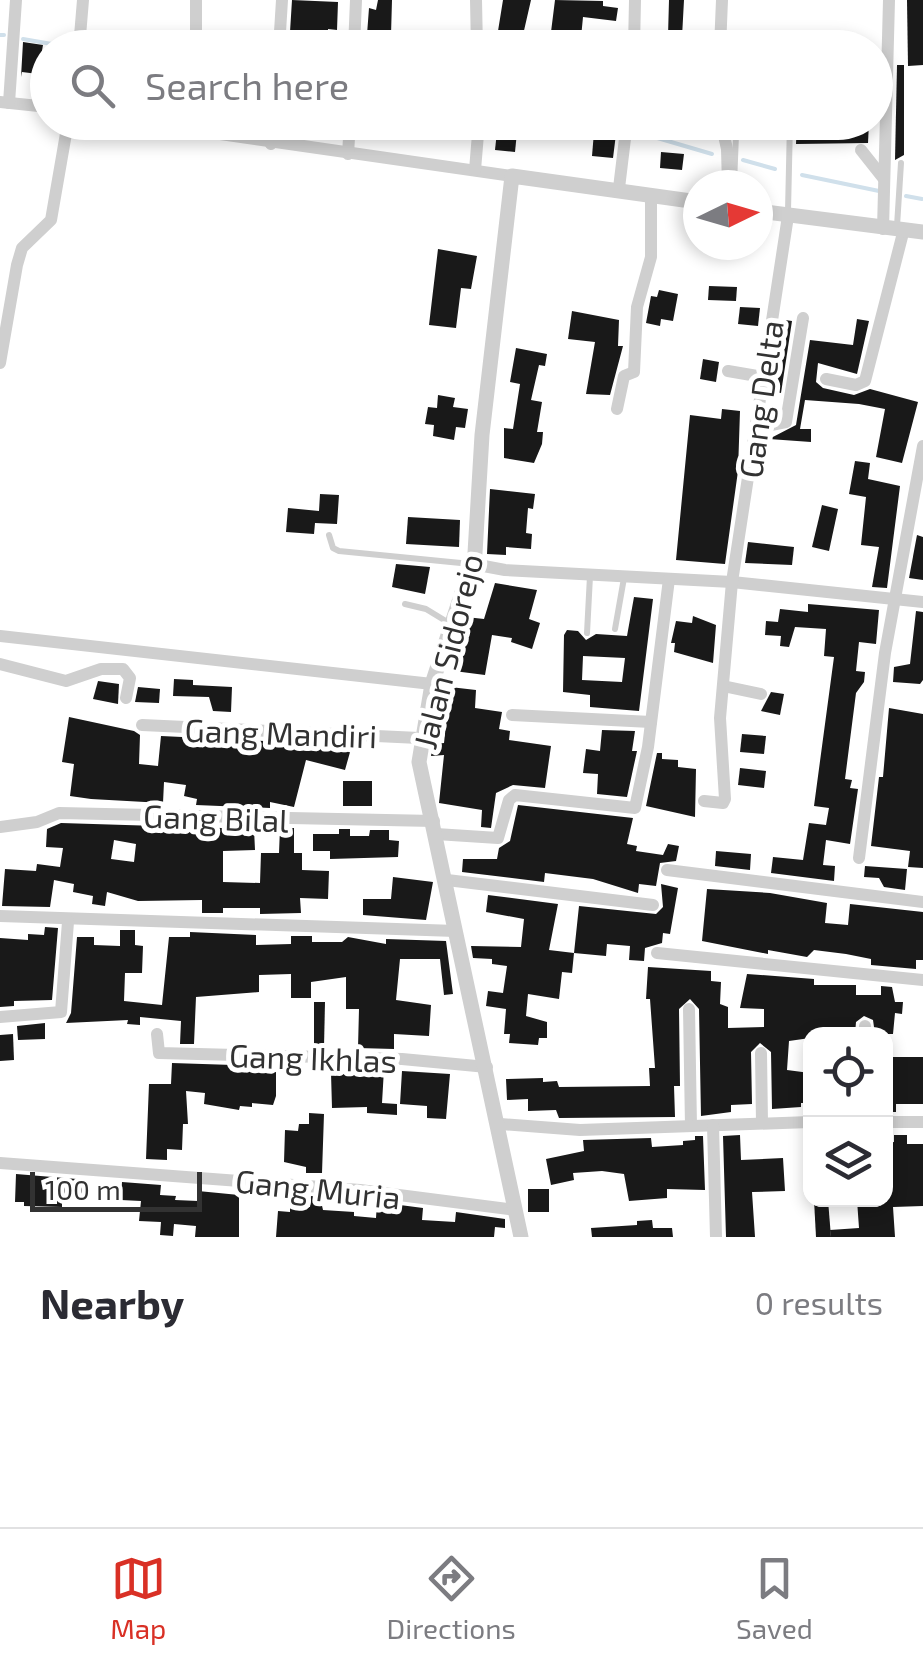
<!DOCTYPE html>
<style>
:root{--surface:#fff;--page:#f7f7f7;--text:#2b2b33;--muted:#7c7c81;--line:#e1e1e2;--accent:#d93025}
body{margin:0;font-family:"Exo 2",sans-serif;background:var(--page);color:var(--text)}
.controls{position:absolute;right:30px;bottom:30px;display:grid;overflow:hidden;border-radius:20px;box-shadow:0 5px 15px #0003}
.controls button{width:90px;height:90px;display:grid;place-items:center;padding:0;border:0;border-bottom:2px solid var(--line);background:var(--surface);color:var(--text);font:50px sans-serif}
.compass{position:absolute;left:683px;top:170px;width:90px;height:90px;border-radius:50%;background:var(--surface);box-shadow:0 5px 15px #0003;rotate:85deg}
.scale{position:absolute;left:30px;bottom:25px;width:172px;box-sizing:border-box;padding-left:10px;border:5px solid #323232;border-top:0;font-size:28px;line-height:35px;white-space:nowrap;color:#323232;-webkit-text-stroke:8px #fff;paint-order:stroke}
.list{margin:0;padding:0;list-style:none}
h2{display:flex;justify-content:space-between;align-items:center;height:130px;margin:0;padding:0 40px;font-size:42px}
h2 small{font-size:32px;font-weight:400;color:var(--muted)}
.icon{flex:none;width:55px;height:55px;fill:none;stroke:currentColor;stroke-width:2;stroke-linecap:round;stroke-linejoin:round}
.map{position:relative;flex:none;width:923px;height:1237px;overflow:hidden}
.search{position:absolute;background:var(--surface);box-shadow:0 5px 15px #0003;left:30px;right:30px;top:30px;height:110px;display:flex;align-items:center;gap:25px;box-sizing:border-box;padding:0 35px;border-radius:55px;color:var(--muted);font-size:38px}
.sheet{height:290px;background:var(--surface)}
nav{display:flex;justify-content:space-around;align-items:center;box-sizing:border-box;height:140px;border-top:2px solid var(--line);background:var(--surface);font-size:28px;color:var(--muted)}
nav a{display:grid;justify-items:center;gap:5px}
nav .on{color:var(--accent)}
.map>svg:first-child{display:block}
</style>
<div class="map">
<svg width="923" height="1237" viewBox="0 0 923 1237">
<rect width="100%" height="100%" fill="#fff"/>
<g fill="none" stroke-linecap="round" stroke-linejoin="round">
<g stroke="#d0e0eb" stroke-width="4">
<path d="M0,35H4"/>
<path d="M23,39L69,47"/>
<path d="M585,122L615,127"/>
<path d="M637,132L712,154"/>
<path d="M743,160L775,169"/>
<path d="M802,175L879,191"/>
<path d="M906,196L922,199"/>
</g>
</g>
<g fill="#191919" fill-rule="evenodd">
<path d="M292,0L338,2L337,30L328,29L327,48H289Z"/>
<path d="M378,0H392L391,35L433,37V48H366L369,8L376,10Z"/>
<path d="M503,0H531L520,48H502L504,32L498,31Z"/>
<path d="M555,0L603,1V6L618,8L616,21L583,17L580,48H549Z"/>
<path d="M669,0H684L682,37L702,38V48H653L654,35L668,36Z"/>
<path d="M907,0H923V65L908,66Z"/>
<path d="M781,31V48H742V32Z"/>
<path d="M23,42L43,45L38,74L22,72L21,77Z"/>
<path d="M897,65H904V155L895,160Z"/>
<path d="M498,122H518L515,152L495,150Z"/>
<path d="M797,122H869L868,143L796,144Z"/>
<path d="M594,132L616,134L613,158L592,156Z"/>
<path d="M661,152L684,154L682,170L660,168Z"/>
<path d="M438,249L477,256L471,289L461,288L456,328L429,325Z"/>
<path d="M709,286L737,287L736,301L708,300Z"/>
<path d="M659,290L678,294L673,321L661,319L660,326L646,323L651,296L657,297Z"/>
<path d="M740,307L760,308L758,326L738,324Z"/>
<path d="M572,311L619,320L618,346H623L610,395L586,394L595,342L568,339Z"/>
<path d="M857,319L869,321L857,374L818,363L816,382L823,388L854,395L870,389L918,402L902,463L876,457L885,409L859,404L805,400L800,429H811V442L769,439L796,425L810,340L853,345Z"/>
<path d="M785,320L792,321L781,393L771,391Z"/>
<path d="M516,348L547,354L545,366L539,365L531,400L542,402L537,432H543L542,444L534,463L504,458V428L513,429L520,384L510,382Z"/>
<path d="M703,359L719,362L716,382L700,379Z"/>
<path d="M438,395L455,398L453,407L468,409L465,428L456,427L454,440L433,436L434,425L425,424L428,407L437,408Z"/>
<path d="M722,409L740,411L738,471L725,564L676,560L690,415L721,419Z"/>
<path d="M855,461L870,463L868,479L900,486L887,588L872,587L879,547L861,545L866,497L849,494Z"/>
<path d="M490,489L535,494L533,509L528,508L526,533L532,534L531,549L506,547V555L487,554Z"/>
<path d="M320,494L339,495L337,524L315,523L314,534L286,532L288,508L319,511Z"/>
<path d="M822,505L838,509L829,551L812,547Z"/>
<path d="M408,517L460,520L459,547L406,544Z"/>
<path d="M917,535L923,537V580L909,578Z"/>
<path d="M748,542L794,547L792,565L745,563Z"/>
<path d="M396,564L430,567L425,594L392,587Z"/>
<path d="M495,583L537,590L529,619L540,623L532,649L511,642L512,638L492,635L485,675L454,671L466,617L484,619Z"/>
<path d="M634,597L653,599L639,711L590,707V695L563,692L564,635L567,630L578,631L586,640L596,634L627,636ZM583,656L625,658L622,682L582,680Z"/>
<path d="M808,604L879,610L876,644L859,642L856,671L865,672L864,682L856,693L845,779L852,780L850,788L858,789L850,844L826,840L823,865L835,866L834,881L771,873L773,857L803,860L809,823L826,825L829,808L814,806L834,657L824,656L826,629L795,627L789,647L780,646L781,636L765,635L766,621L778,622L780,609L808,612Z"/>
<path d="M916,611L923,612V680L920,684L893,682L894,667L910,664Z"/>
<path d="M693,616L716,625L713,663L674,652L675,643H671L676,621L692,623Z"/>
<path d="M174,679L193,680V685L232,687L231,712L213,711L209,697L173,696Z"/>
<path d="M98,681L119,684L118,704L93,699Z"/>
<path d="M138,687L160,689L159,703L135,702Z"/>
<path d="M450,687L476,690L475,708L502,712L499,729L510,731L509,740L551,746L545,788L513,785L496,793L491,828L481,827L482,810L439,803L444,755L431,756L433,744L444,743Z"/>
<path d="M771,692L784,694L780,715L761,711Z"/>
<path d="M889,708L923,714V868L908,867L910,851L871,846L879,777H883Z"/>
<path d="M69,717L134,731L140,735L139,764L158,766L161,736L352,745L345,770L306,760L294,807L270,802V808L196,805L197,799L184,796L186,785L164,782L163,803L91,799L70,796L74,764L62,762Z"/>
<path d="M602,730L635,731L632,751H637L627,797L597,794L598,774L583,773L586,749L600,751Z"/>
<path d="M742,734L766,736L764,754L740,752Z"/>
<path d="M657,753H662V759L678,760V767L696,769L695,817L646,806Z"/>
<path d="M740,768L766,771L764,788L738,785Z"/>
<rect x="343" y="781" width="29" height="25"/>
<path d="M518,805L633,818L627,844L637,846L636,851L663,855L668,844L679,846L676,861L660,863L656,886L639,884L638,893L593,879L545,873L544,882L462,872L463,859H497L499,848L510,841Z"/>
<path d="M61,823L254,829L255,850L223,851V882L260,883L261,853H279L280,828H294V853H302V870L329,871L328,899L300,898L301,913L260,914V908H223V913H202V900L138,901L107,892L105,906L92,904L93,896L73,892L74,884L54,880L50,907L2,906L5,869L36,871L37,864L60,867L63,848L46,847L47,829ZM114,840L136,844L134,862L111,859Z"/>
<path d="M339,829H350V836H369L370,830H389V840L399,841L398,857L330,859V851H313V834H339Z"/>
<path d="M716,851L751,854L750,870L715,866Z"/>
<path d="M865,866L907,869L905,890L884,887L879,878L864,877Z"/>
<path d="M393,877L433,882L426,920L363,915V899H391Z"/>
<path d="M661,884L678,888L670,934L663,933L662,943L645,948L644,961L629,960L630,946L607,944L606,956L574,953L572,973L562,972L559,999L528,994L526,1016L547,1022V1038H539L538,1045L509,1043L510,1034H504L506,1009L486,1006L488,991L503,993L507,966L492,964V959L473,958L471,946L521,947L524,919L486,912L488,895L558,904L549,950L574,953L579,906L656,914L663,907Z"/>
<path d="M707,889L770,893L827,903L825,923L848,925L850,904L923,912V960H916V969L871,965V959L846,954L814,950L807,957L768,950V954L702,941Z"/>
<path d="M45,927L58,928L52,1000L14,1001V1006L0,1007V938L28,940V934L44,935Z"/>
<path d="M120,930H135V945L143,946L142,973H125L124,1001L162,1005L169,937H190V932L256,935V945L291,944V936H312V942H342L348,937L386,944V939L446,941L453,994L444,995L440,959H400L396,1000L431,1005L429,1036L394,1034V1049L358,1048L359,1009H346V977L311,982V998H291V974L259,975V992L196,997L194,1044H180L181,1021L140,1017V1025L127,1024L128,1020L66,1023L71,1013L77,937H94V945L120,946Z"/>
<path d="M648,967L711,971V981L721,982L720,1004L728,1007V1028L764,1027V1009L740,1008L747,974L814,979V985H856V995H881V986L892,987L895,1002H903L902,1014L895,1013L893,1034H875L873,1020L864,1016L856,1022L855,1034H810V1038L789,1041L787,1070L810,1073V1103H801V1107L772,1109L771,1052L760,1043L751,1052L752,1104L731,1105V1112L701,1116L699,1009L690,999L679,1009L680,1086H674L675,1117L559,1118L556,1110L528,1111V1099L507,1100L506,1079L543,1078V1082L557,1081L559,1087L650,1086L649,1068H655L650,999H646Z"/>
<path d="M314,1002H325L324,1047H314Z"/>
<path d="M45,1023V1039L18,1040L17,1026Z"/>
<path d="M13,1034L14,1060L0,1061V1035Z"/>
<path d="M886,1057H923V1104H896V1112H887Z"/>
<path d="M172,1063L268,1066L267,1071L276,1072V1096L273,1105L252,1103V1107L240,1106L239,1110L204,1104L205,1093L186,1091L188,1124H183L182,1150L167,1149V1160L146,1159L149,1084H171Z"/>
<path d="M342,1068L384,1069L382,1103L397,1104V1115L367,1113V1107L332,1108L331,1073H342Z"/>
<path d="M402,1071L450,1074L446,1119L427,1118V1106L400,1104Z"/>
<path d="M309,1113L324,1114L322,1173H306V1167L284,1162L285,1130L298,1131L299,1124H309Z"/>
<path d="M740,1135L741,1160L783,1158L785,1191L752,1192L755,1237H726L723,1136Z"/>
<path d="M894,1135H907V1144H923V1206L893,1207L895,1237H831L830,1230L859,1228L857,1200H886V1143L894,1142Z"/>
<path d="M695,1136H703L705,1190L667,1189V1198L629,1201L624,1174L602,1171L573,1173L574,1180L551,1185L546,1159L584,1151L583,1140L651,1138L652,1147L683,1145V1141L695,1140Z"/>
<path d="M16,1174L77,1179L83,1182L82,1198H62V1207L24,1206V1202H15Z"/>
<path d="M122,1182L161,1185L160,1195L176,1196L175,1200L198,1201V1191L239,1195V1237H195L196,1226L174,1224L173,1236L160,1235L161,1222L139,1221L141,1201L121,1200Z"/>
<rect x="528" y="1189" width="21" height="23"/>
<path d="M311,1196L320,1197L323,1210L354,1212V1216L376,1218L377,1202L423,1208L422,1220L455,1222L456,1212L505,1219V1228L495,1227L494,1237H276L278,1211L290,1212V1206L310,1207Z"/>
<path d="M814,1200H828L831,1237H816Z"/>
<path d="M652,1220L653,1228H672L673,1237H592L591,1228L637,1225V1221Z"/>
</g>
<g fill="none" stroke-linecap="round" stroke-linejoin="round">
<g stroke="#cfcfcf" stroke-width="6">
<path d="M792,47V48"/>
<path d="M449,48L456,33H475"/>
<path d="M734,184L736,135"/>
<path d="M788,211L790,122"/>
<path d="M897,226L901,163"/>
<path d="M329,535L333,548L339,551L471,564"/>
<path d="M405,604L426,609L449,623"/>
<path d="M615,629L624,578"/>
<path d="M587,633L590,576"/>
</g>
<g stroke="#cfcfcf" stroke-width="12">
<path d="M476,0L477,48"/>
<path d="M79,48L83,0"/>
<path d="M196,48V0"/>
<path d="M279,48L282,0"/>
<path d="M354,48L356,0"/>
<path d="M634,48L635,0"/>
<path d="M720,48L722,0"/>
<path d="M0,102L48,107"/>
<path d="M9,103L16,0"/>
<path d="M137,122L512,176"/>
<path d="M721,122L727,149L728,185"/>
<path d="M271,144L274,122"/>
<path d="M861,150L884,179"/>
<path d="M348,154L350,122"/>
<path d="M475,170L479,122"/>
<path d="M619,188L627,122"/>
<path d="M883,229L889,0"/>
<path d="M0,363L17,265L22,248L51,220L68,122"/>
<path d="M728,371L763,377"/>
<path d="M826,379L856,385L865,381L904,229"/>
<path d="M617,409L624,376L634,372L637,307L651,257V196"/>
<path d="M756,428L786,422L803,318"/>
<path d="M473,564L505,570L732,582L923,602"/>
<path d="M0,636L432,684"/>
<path d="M0,664L66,681L101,669H123L130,678L126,698"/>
<path d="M723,686L761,694"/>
<path d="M512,715L651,722"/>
<path d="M142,725L419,738"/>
<path d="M704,801L723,803L725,799L720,718L732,582L788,216"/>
<path d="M0,827L37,822L59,813L434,821"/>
<path d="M436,834L498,838L509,800L515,795L635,808L648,747L669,579"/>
<path d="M859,858L885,653L923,446"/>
<path d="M667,870L923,902"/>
<path d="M447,880L653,905"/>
<path d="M0,916L456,931"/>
<path d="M657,953L923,980"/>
<path d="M689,1009L691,1126"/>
<path d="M0,1017L61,1012L68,922"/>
<path d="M157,1034L159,1053L402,1059L487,1067"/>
<path d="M865,1034V1026"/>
<path d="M761,1053L762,1123"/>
<path d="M886,1122H923"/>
<path d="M500,1124L580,1130L810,1122"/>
<path d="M713,1125L716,1237"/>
<path d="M0,1163L360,1190L516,1210"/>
</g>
<g stroke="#cfcfcf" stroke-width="15">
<path d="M758,211L923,232"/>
<path d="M521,1237L419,762L432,684L475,553L482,435L512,176L698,202"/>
</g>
</g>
<g text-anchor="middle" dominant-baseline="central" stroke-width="10" stroke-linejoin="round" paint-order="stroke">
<g font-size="32" fill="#323232" stroke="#fff">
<text transform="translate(760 399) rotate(-82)">Gang Delta</text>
<text transform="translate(447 651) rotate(-76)">Jalan Sidorejo</text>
<text transform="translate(281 732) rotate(2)">Gang Mandiri</text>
<text transform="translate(216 817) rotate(2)">Gang Bilal</text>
<text transform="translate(313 1057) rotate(2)">Gang Ikhlas</text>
<text transform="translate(318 1188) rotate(6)">Gang Muria</text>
</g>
</g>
</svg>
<div class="controls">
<button><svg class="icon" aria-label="locate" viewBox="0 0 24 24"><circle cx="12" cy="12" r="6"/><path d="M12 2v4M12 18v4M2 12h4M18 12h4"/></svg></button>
<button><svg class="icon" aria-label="layers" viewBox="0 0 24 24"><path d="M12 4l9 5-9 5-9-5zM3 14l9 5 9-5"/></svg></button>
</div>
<svg class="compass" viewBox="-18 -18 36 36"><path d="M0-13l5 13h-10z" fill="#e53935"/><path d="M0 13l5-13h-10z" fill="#7c7c81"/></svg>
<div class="scale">100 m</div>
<div class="search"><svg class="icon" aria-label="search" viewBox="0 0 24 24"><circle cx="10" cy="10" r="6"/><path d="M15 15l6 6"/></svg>Search here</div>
</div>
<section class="sheet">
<h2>Nearby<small>0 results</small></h2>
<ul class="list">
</ul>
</section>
<nav>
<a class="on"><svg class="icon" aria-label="map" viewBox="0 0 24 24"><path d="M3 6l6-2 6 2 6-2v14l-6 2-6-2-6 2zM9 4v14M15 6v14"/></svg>Map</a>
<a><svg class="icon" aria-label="directions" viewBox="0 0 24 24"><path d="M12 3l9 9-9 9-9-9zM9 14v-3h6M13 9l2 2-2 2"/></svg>Directions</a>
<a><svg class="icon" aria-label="saved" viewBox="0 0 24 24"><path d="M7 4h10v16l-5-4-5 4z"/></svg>Saved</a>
</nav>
